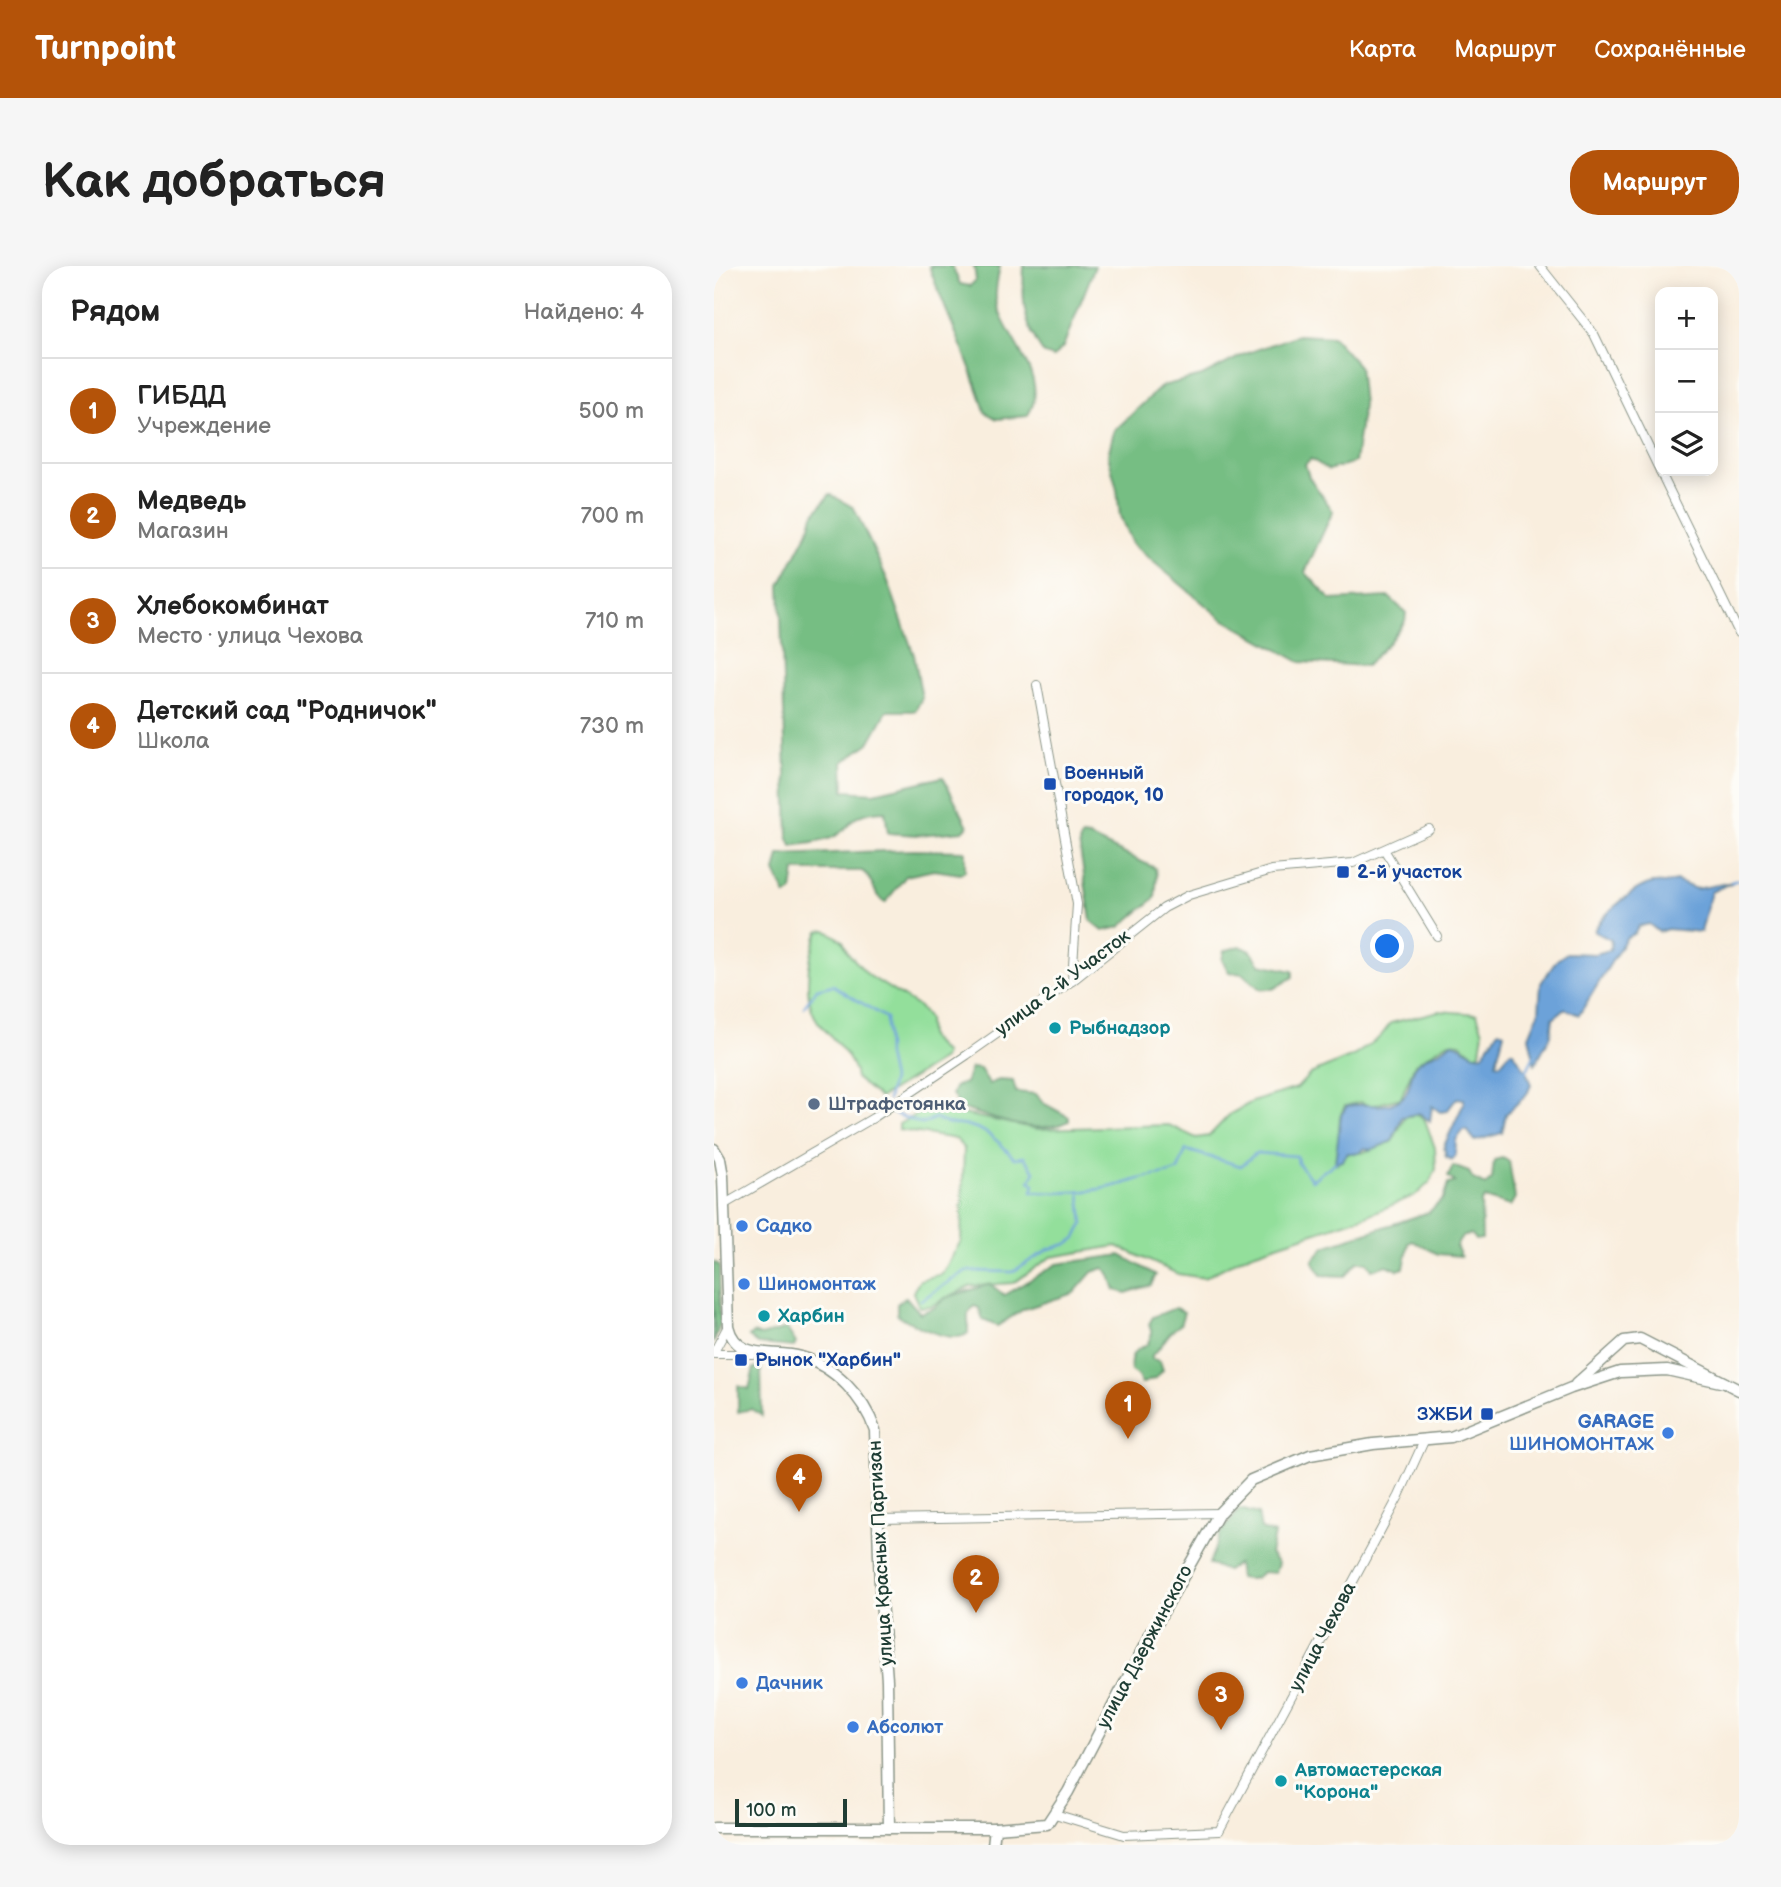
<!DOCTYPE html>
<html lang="ru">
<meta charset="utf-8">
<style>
:root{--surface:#fff;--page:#f6f6f6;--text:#222;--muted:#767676;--line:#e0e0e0;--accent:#b45309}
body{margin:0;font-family:"Balsamiq Sans",sans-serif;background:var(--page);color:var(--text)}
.controls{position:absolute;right:21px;top:21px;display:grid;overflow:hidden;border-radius:14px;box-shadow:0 4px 18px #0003}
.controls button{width:63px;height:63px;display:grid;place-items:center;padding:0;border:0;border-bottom:2px solid var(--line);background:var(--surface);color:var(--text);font:35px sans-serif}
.scale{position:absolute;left:21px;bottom:18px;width:112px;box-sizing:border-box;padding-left:7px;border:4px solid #1f3d34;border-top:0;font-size:19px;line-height:24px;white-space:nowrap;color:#1f3d34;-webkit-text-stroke:5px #fdfcf7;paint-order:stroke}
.you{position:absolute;left:674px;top:681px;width:24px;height:24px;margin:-18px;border:5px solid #fff;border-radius:50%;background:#1a73e8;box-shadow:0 0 0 10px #1a73e833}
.badge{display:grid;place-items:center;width:46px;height:46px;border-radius:50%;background:var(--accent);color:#fff;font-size:23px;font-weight:700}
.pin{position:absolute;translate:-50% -58px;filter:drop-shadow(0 2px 4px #0008)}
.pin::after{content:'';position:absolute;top:37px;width:24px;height:21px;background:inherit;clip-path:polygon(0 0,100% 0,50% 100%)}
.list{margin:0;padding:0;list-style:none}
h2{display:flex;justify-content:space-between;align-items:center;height:91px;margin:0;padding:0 28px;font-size:30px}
h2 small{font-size:23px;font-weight:400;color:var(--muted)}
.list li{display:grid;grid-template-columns:46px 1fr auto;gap:21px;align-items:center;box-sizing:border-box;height:105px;padding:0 28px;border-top:2px solid var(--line)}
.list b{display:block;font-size:26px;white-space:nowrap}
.list p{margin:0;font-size:23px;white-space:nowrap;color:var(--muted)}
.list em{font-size:23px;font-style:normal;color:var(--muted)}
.icon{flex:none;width:38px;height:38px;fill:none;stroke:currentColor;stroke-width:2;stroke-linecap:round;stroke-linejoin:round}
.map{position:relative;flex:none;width:1025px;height:1579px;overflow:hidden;border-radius:28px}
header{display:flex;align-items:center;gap:42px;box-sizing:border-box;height:98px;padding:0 35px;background:var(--accent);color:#fff}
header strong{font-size:33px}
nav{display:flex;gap:38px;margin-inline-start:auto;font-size:24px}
.intro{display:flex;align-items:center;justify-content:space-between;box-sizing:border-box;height:168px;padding:0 42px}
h1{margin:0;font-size:49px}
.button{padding:18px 32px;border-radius:28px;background:var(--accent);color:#fff;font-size:24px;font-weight:700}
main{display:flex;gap:42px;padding:0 42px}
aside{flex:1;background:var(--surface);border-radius:28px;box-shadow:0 4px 18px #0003}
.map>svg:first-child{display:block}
</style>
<header>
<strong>Turnpoint</strong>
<nav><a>Карта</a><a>Маршрут</a><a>Сохранённые</a></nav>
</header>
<div class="intro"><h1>Как добраться</h1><a class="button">Маршрут</a></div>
<main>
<aside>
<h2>Рядом<small>Найдено: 4</small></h2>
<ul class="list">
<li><span class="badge">1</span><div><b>ГИБДД</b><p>Учреждение</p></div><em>500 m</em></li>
<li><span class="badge">2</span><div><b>Медведь</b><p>Магазин</p></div><em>700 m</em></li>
<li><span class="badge">3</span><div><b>Хлебокомбинат</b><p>Место · улица Чехова</p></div><em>710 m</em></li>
<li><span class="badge">4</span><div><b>Детский сад &quot;Родничок&quot;</b><p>Школа</p></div><em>730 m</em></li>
</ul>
</aside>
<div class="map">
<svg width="1025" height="1579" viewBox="0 0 1025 1579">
<rect width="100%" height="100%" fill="#fdfcf7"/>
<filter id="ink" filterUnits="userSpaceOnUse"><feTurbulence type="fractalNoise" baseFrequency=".0143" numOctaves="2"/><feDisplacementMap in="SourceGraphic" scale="14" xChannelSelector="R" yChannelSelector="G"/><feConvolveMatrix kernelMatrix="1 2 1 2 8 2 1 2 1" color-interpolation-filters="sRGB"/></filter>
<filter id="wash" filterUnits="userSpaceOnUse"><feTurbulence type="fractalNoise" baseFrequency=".00686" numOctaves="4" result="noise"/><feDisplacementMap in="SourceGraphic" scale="28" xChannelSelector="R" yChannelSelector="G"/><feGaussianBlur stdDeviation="1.57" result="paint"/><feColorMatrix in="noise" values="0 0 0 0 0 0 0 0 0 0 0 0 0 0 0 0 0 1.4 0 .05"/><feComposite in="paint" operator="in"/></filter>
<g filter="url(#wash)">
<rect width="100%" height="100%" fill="#f9eede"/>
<g fill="#93df9b" stroke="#598e68" stroke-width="2">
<path d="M112,664L129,675L134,687L154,709L205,741L214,753L215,771L231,788L229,793L166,832L142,812C140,793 122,776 110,763C86,740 93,693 105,665Z"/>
<path d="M725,745L763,748L769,766L766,786L761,789L746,777L735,776L701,798L687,832L656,840L646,836L631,840L626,850L623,897L635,887H647L678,876L691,851L704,848L711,854L721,882L722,903L716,916L702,929L652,950L536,988L490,1012L464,1008L403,980L337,991L299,1017L256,1020L217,1040L205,1041L199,1026L206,1014L228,1008L247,975L250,883L242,873L185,864V858L221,838L249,848L324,863L455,859L482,872L495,870L516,848L538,836L583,822L596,808L641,789L666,771L677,757Z"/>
</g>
<g fill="#76be83" stroke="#4a7e5c" stroke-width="2">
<path d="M215,0H238L246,18L256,20L262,14L260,0H286C284,10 281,23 282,33C288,71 340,113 313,150L283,153L271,146C257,95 232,49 215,0Z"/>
<path d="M310,0H381L349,81L340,91L330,88C309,58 308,37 310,0Z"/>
<path d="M584,69L619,71L645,100L649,139L641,196L615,204L597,193L591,198L595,211L619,245L591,306L617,334L675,331L692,347L691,355L675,376L652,400L586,396L507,352L418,278L406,250L403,224L394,189L400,165L448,120L488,110L531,88Z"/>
<path d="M116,228L140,242L173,313L200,389L208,432L201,445H173L155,477L129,496L130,525L160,527L229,511L254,560L249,565L204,569L174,567L171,545C131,546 141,562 117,572C106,577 90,578 78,580L74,570L66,319L94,266L99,249Z"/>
<path d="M368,570L375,571L441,602L443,609L441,632L406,661L389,665L377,655L365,577Z"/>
<path d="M199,584L251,585V605L246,608L220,604L192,610L171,637C159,630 159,611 148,605H81L78,625L72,629L61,606L65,589Z"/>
<path d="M526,680L537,685L546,698L579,705V711L559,723H546L529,708L515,706L508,694L510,685Z"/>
<path d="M257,802L266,803L275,818L285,814L299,815L302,826L322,828L329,837L355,851V855C320,871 282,852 246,842L238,828L242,820L251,817Z"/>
<path d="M788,892L795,895L801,932L796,940L770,932L767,936L768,973L761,974L757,968L748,971L742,980L747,990L724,988L699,975L695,977L690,1002L684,1004L673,999L658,1004L653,996H643L631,1010L607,1009L599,995L610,981L715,946L729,933L734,918L741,916L734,911L739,900L755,906L759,913L771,919L778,913L780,894Z"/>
<path d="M407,989L442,1009L437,1019L412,1027L401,1024L395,1007L390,1002L378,1006L360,1027L310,1043L283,1060L269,1054L265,1042L260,1040L254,1048V1067C239,1080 197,1058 183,1048V1038L192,1031L206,1047L220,1042L231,1032L276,1018L290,1029L343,998Z"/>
<path d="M0,996L5,999L6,1058L0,1076Z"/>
<path d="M461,1042L470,1046L466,1059C451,1068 451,1078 438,1089V1093L446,1095L449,1104L442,1112L427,1118L424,1110L417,1105C415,1091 419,1084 433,1079L438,1068L435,1058L439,1051Z"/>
<path d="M73,1063L82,1077L80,1081L44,1078L35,1071L39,1067L47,1070Z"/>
<path d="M47,1101L48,1150L37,1143L24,1146V1120L35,1123L40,1102Z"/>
<path d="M526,1243L544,1248L547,1263L560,1268L556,1288L564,1297L561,1307L548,1306C541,1314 535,1314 525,1312L523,1298L513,1305L495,1298L506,1268Z"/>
</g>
<g fill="#6ca2d9" stroke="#467086" stroke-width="2">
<path d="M962,615L982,623L1019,616L997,626L987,666L953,663L945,666L935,658L925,660L921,667L912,672L865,749L851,743L839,752L837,769L821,798L815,770L825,746L827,717L843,694L853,687L881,688L896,684L897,674L880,665C887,650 920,622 935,618C944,615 953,619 962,615Z"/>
<path d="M785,764L790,767L782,797L786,798L797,785L800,787L812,805L817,819L813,828L792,848L788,867L761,875L753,864L749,865L742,874L741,890L738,894L732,891L730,880L750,837V833L743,832L733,845L726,846L718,840L716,855L705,847L688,851L678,875L657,884L651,882L645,887H634L628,895L621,896L627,849L632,841C650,834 671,847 689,831C698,823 695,806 704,797C714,788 728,787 736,777C749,776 754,791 769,788Z"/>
</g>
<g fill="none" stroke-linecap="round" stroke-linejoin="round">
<g stroke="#6ca2d9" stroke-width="2.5">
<path d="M1017,616L1024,614"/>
<path d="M90,741L103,723L119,719L172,752L173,790L178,813L174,834"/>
<path d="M812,806L820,790"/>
<path d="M178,847L208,858L221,852C234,861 244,857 259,861C275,865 290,881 300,892L310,891L321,905L316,915L320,919L318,926C354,928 387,926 422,914C436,909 450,911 464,904L472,884L527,900L542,887L583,890L584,897L598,914L622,896"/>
<path d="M207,1034L252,1005L298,1006L335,983L353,978L362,972L369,958L366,926"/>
</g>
</g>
</g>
<g filter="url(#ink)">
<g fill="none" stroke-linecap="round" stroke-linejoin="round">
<g stroke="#8c9689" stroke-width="10">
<g id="street">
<path d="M826,0L880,68L946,205"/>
<path d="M946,205L1025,367"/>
<path d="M323,419L363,638L358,715"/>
<path d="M671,585L723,670"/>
<path d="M11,938L159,852L253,789L358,715L450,642L475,629L558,604L639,597L715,563"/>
<path d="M0,1086L14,1060"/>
<path d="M0,1088H39"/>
<path d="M165,1253L505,1247"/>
<path d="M341,1548L410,1569L505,1565L685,1230L710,1175"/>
</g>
</g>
<g stroke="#8c9689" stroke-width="13">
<g id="secondary">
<path d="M0,883L6,893L9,910L14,1060C23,1097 61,1083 87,1091C121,1100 150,1132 161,1164L166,1321L173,1414L175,1562"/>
<path d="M862,1118L910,1075L926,1073L1025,1124"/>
<path d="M0,1562H281L333,1558L354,1526L436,1369L505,1247L537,1214L596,1189L659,1178L737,1171L857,1122L906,1106L953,1104L1011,1117"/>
<path d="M279,1579L281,1562"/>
</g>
</g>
<use href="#street" stroke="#fff" stroke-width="8"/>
<use href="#secondary" stroke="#fff" stroke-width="10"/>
</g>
</g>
<g fill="#1a4fb4" stroke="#fdfcf7" stroke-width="2.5">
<rect x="329" y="511" width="14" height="14" rx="3.5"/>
<rect x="622" y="599" width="14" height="14" rx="3.5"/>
<rect x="20" y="1087" width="14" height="14" rx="3.5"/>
<rect x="766" y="1141" width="14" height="14" rx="3.5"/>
</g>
<g fill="#0f9aa8" stroke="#fdfcf7" stroke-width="2.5">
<circle cx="341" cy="762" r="7"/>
<circle cx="50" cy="1050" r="7"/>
<circle cx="567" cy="1515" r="7"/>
</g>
<circle fill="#5c6f8a" stroke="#fdfcf7" stroke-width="2.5" cx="100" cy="838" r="7"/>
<g fill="#3f7fe0" stroke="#fdfcf7" stroke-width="2.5">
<circle cx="28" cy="960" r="7"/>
<circle cx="30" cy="1018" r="7"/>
<circle cx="954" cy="1167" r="7"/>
<circle cx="28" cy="1417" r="7"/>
<circle cx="139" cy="1461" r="7"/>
</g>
<g text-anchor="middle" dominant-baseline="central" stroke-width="6" stroke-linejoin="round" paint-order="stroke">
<g font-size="19" font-weight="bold" fill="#164399" stroke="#fdfcf7" text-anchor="start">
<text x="350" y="507">Военный<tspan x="350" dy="22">городок, 10</tspan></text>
<text x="643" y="606">2-й участок</text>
<text x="41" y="1094">Рынок "Харбин"</text>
<text x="759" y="1148" text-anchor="end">ЗЖБИ</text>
</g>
<g font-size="19" fill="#1f3d34" stroke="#fdfcf7">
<text transform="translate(349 717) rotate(-37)">улица 2-й Участок</text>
<text transform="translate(167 1287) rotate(-93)">улица Красных Партизан</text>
<text transform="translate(609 1371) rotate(-62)">улица Чехова</text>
<text transform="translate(431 1381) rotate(-62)">улица Дзержинского</text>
</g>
<g font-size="19" font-weight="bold" fill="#0d838f" stroke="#fdfcf7" text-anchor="start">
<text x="355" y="762">Рыбнадзор</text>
<text x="64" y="1050">Харбин</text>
<text x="581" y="1504">Автомастерская<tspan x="581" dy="22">"Корона"</tspan></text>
</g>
<g font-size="19" font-weight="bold" fill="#4e5e75" stroke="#fdfcf7" text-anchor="start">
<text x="114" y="838">Штрафстоянка</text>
</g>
<g font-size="19" font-weight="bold" fill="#366cbe" stroke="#fdfcf7" text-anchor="start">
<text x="42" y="960">Садко</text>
<text x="44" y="1018">Шиномонтаж</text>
<text x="940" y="1156" text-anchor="end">GARAGE<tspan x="940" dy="22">ШИНОМОНТАЖ</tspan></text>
<text x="42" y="1417">Дачник</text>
<text x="153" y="1461">Абсолют</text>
</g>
</g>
</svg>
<div class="controls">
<button>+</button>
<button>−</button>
<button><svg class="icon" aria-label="layers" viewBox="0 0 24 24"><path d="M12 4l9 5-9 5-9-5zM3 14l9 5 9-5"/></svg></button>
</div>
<div class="scale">100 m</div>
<div class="you"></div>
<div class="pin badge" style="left:414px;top:1173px">1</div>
<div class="pin badge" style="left:262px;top:1347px">2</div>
<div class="pin badge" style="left:507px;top:1464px">3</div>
<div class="pin badge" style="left:85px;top:1246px">4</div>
</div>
</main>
